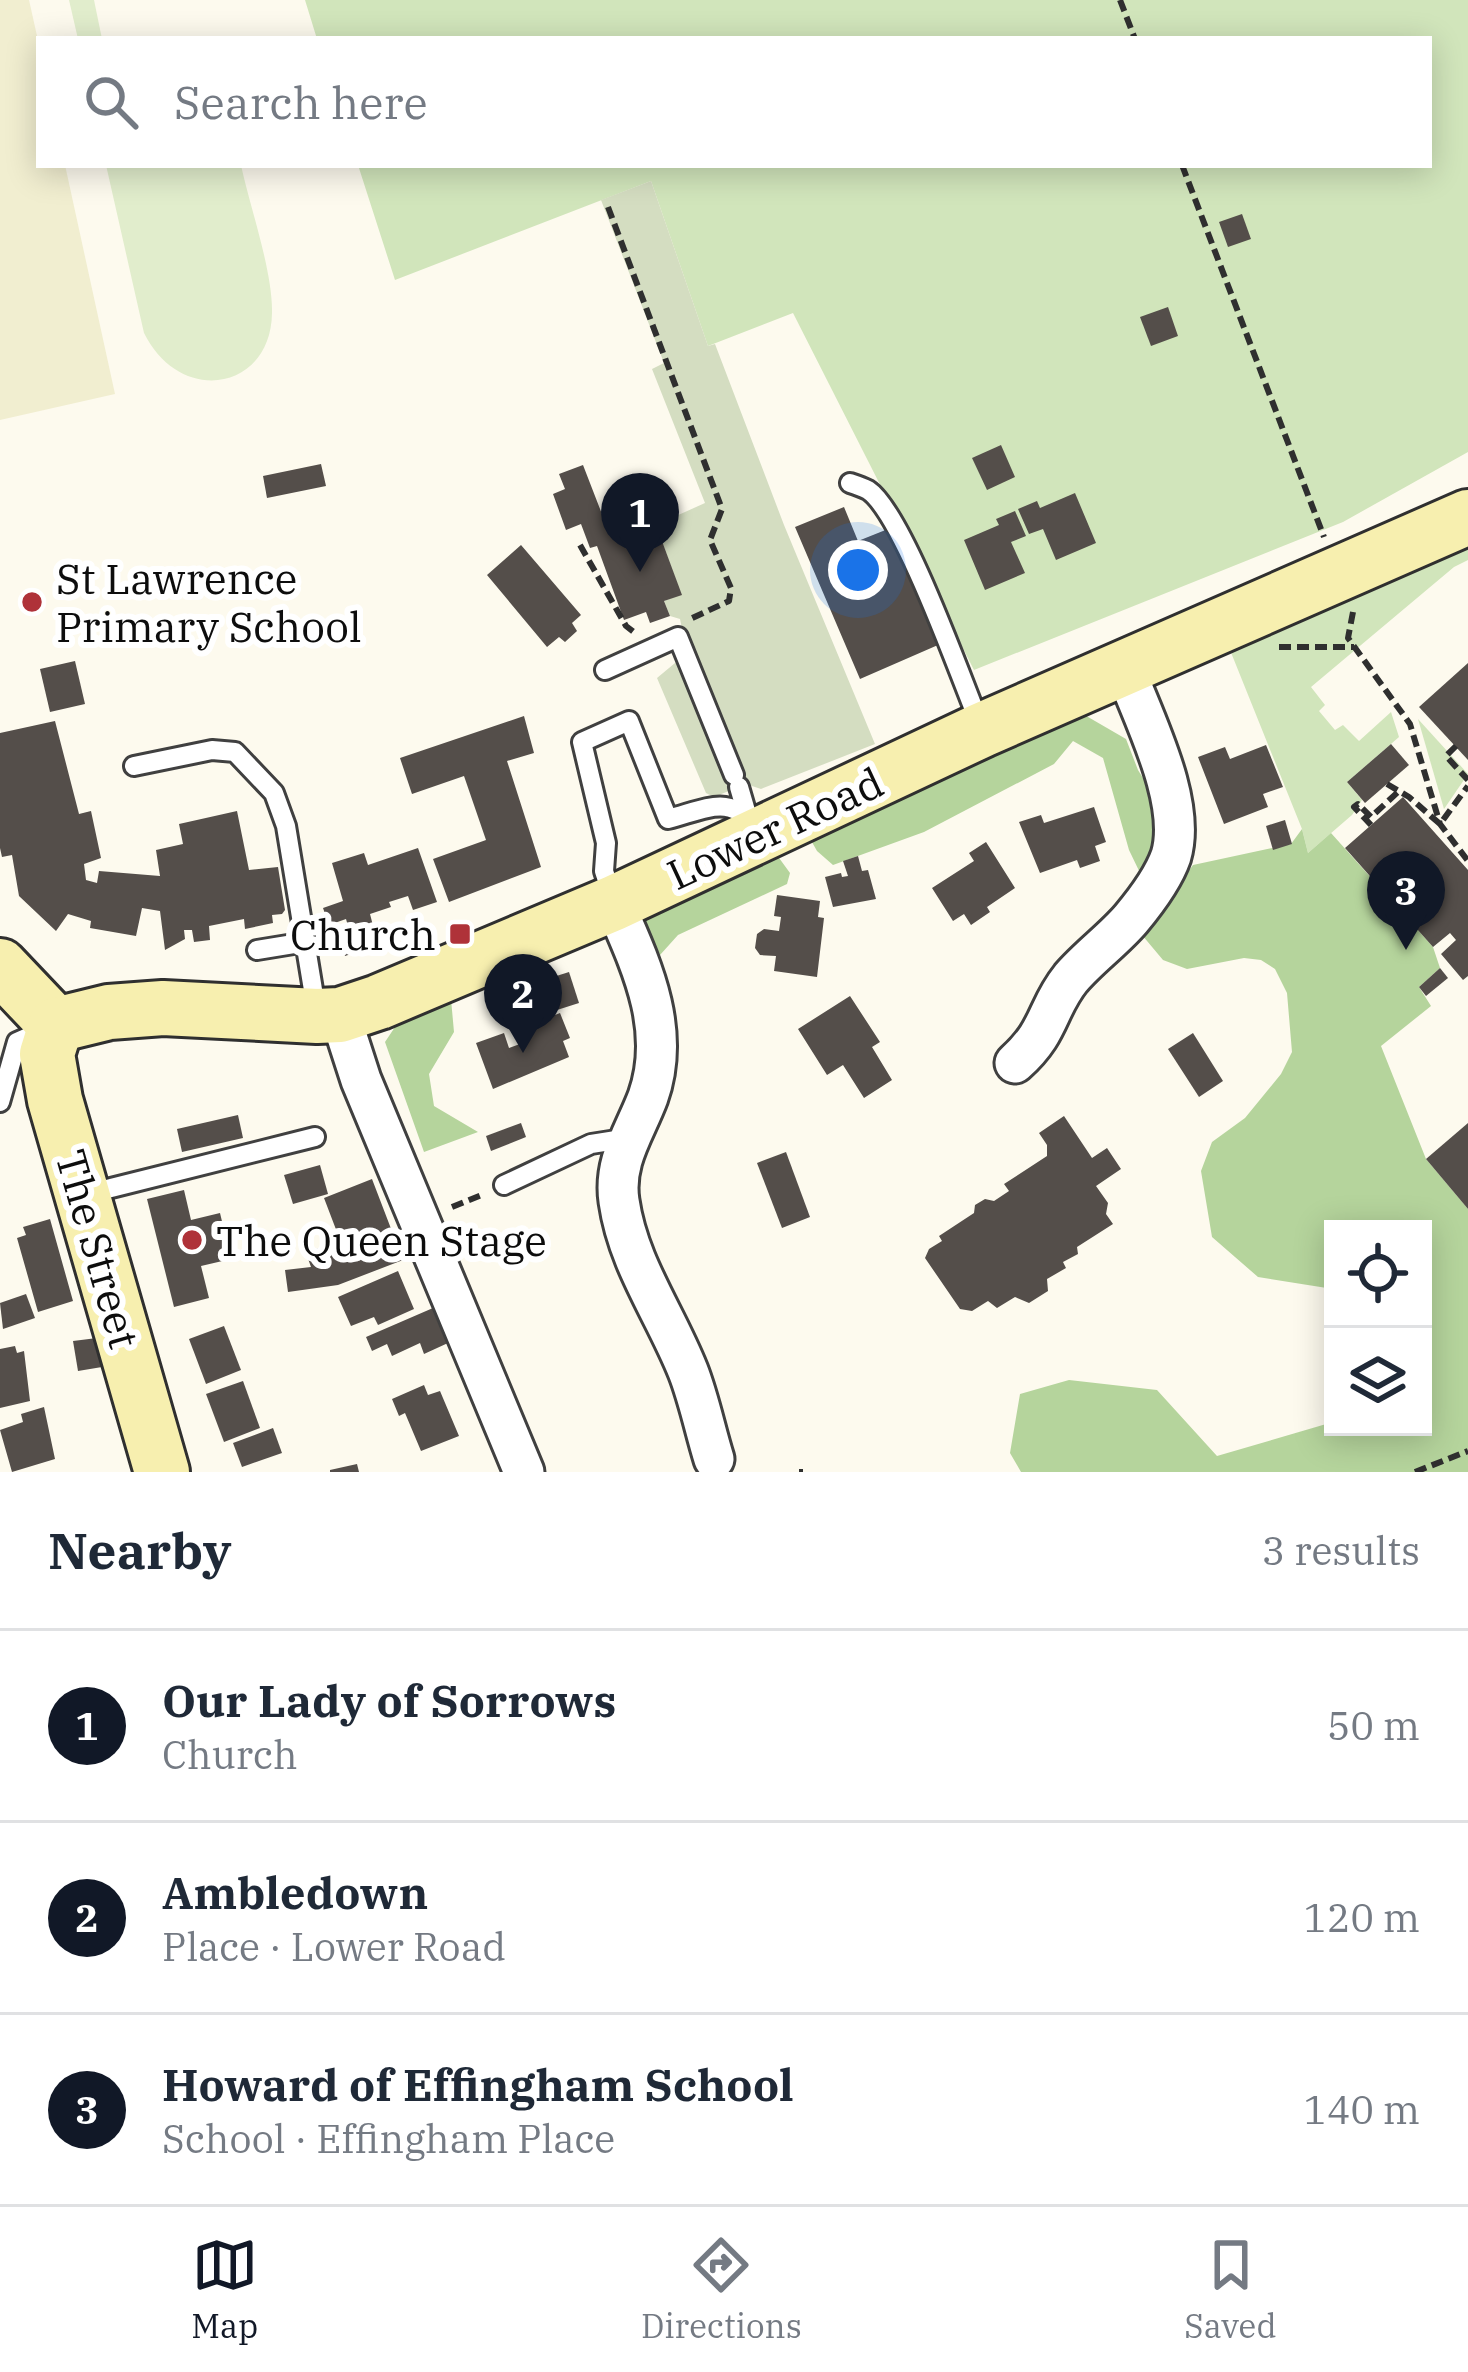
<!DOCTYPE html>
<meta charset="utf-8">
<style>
:root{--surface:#fff;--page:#f6f6f7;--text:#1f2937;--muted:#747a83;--line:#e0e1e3;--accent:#111827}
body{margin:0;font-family:"IBM Plex Serif",serif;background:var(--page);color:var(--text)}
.controls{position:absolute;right:36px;bottom:36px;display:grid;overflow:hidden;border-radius:0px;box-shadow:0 6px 30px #0003}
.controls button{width:108px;height:108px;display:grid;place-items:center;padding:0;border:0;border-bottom:3px solid var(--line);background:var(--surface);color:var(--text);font:60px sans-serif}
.you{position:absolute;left:858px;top:570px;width:42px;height:42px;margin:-30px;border:9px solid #fff;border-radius:50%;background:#1a73e8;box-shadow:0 0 0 18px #1a73e833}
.badge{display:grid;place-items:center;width:78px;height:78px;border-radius:50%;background:var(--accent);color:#fff;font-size:39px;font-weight:700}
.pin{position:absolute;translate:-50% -99px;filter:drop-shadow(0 3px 6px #0008)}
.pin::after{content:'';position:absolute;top:63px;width:42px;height:36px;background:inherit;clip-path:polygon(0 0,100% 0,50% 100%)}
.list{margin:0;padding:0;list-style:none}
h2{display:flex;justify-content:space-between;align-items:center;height:156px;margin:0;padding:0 48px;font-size:51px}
h2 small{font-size:39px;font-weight:400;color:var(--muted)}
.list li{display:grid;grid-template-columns:78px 1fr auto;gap:36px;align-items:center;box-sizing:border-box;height:192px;padding:0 48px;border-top:3px solid var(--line)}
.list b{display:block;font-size:45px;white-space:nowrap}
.list p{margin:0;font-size:39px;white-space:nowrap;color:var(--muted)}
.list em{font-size:39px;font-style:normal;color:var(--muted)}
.icon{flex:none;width:66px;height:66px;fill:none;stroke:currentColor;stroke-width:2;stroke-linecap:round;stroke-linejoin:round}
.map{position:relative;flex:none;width:1468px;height:1472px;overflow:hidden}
.search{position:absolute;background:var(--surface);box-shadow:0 6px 30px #0003;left:36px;right:36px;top:36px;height:132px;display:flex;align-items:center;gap:30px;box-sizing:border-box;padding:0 42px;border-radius:0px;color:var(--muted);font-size:45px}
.sheet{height:732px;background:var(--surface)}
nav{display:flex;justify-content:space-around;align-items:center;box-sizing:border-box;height:168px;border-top:3px solid var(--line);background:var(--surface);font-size:33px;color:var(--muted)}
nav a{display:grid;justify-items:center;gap:6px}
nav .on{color:var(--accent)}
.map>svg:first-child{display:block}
</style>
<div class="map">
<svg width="1468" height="1472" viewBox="0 0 1468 1472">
<rect width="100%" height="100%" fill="#fdfaee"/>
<path fill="#f1eed0" d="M0,0H29L39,45V165H65L115,394L0,420Z"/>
<g fill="#d1e5bb">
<path d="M305,0H1468V452L1343,522L974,670L793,313L708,346L651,181L395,280L358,165H1429V39H317Z"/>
<path d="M1468,538V560L1454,567L1311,687L1325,705L1319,711L1335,730L1343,725L1359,741L1391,712L1399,737L1347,782L1362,800L1352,815L1308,853L1302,829L1230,650Z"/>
<path d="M1418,719L1468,774L1444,809Z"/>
</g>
<g fill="#b5d49c">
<path d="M1076,710L1126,739L1138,770L1156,799L1155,856L1142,877L1129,850L1103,758L1073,741L1054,764L924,832L833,865L817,851L808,835Z"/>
<path d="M1302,829L1308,853L1331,833L1433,947L1440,968L1419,987L1431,1006L1381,1046L1426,1159L1468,1209V1472H1021L1010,1453L1020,1394L1069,1380L1157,1390L1217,1456L1333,1422V1427H1423V1229H1333V1289L1258,1277L1212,1237L1201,1171L1212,1142L1245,1118L1281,1074L1292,1052L1287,993L1275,969L1261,960L1244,958L1187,969L1163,960L1142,935L1193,865L1291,844Z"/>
<path d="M774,851L790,873L787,884L678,935L660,955L641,917Z"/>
<path d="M451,999L454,1032L429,1074L434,1106L478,1132L424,1152L385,1042L397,1024Z"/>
</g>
<path fill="#d4ddc1" d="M651,181L708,346L715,344L784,525L875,744L761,789L746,784L714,797L706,793L657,678L687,653L680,619L670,616L664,601L681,594L656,525L705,503L652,369L664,363L601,200Z"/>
<g fill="#e1edcc">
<path d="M69,0H94L102,39H78Z"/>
<path d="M106,165H241C250,207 273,272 272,313C271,391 180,406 144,333Z"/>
</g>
<g fill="#544e4a">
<path d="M1242,214L1251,239L1228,247L1219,222Z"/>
<path d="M1168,307L1178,336L1151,346L1140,317Z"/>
<path d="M1001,445L1015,477L987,490L972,458Z"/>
<path d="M321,464L326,486L267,498L263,476Z"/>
<path d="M583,465L607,527L639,515L644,530L656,525L682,595L664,601L670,616L650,623L646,612L624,620L597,546L590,548L581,524L566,530L553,494L565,489L559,474Z"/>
<path d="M1075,493L1096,543L1056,560L1043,529L1029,534L1018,509L1037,501L1040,508Z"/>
<path d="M844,507L858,541L888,529L938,645L860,679L795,527Z"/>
<path d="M1015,511L1026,536L1011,542L1025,573L985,590L964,540L999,525L996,519Z"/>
<path d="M521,545L581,615L572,623L577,631L565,642L559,637L547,647L487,575Z"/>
<path d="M75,661L85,704L50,712L40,669Z"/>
<path d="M1468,663V760L1419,707Z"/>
<path d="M524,716L534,753L507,761L541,867L449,902L433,859L486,840L464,776L412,794L400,758Z"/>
<path d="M55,721L79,814L91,811L101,858L84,864L86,880L97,883L99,871L160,876L156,850L183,844L179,824L237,811L249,870L278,867L285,910L282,914L272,915L273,923L245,929L244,919L209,926L210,940L194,942L192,930H184L185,939L165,950L160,911L142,908L136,936L90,928L91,921L68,914L56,931L19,896L12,855L2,857L0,848V733Z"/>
<path d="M1391,744L1409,765L1365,803L1347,782Z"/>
<path d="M1266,745L1283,787L1263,794L1268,807L1224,824L1198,757L1225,747L1230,759Z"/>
<path d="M1403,797L1468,870V976L1463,980L1441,954L1456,940L1450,933L1433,947L1345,848Z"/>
<path d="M1094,807L1106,842L1095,846L1100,861L1080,868L1077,860L1040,873L1019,822L1041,815L1044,823Z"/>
<path d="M1285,820L1292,844L1273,850L1266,826Z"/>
<path d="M986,842L1015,888L987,907L990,912L971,925L964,914L953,921L932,888L974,861L969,853Z"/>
<path d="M418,848L437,902L413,910L408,896L389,902L391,907L370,914L378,945L345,956L336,930L348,926L346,919L329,925L323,908L343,901L332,863L364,853L368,865Z"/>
<path d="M858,856L862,871L868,870L876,899L833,907L825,877L841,873L842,877L848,876L843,861Z"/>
<path d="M777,895L820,901L818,917L824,918L817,977L774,971L776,956L760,955L755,948L757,934L764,929L779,931L781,917L774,916Z"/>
<path d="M1440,968L1448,978L1426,996L1419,987Z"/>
<path d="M569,972L579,1003L557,1010L547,979Z"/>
<path d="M850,996L880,1042L872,1047L892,1080L864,1098L843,1065L827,1075L798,1029Z"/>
<path d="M560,1013L570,1038L563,1041L569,1057L493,1089L476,1043L504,1033L509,1048L528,1041L524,1032L537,1028L535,1023Z"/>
<path d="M1193,1033L1223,1081L1199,1097L1168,1049Z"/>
<path d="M238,1115L243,1138L182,1152L177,1129Z"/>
<path d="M1064,1116L1092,1158L1107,1148L1121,1169L1096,1186L1108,1203L1106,1214L1113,1224L1077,1247L1078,1254L1063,1262L1066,1268L1047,1279L1048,1291L1029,1303L1015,1297L997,1308L988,1301L972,1311L960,1309L925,1258L929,1249L942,1241L939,1236L974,1213L975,1205L985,1199L994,1201L1009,1191L1004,1184L1047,1156V1145L1039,1133Z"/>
<path d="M521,1123L526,1137L491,1151L486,1136Z"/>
<path d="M1468,1123V1209L1426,1159Z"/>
<path d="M786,1152L810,1217L782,1228L757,1163Z"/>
<path d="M320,1165L328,1194L293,1204L284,1175Z"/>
<path d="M372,1179L403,1260L338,1285L288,1292L285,1270L311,1267L306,1253L340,1240L324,1198Z"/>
<path d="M184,1190L191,1220L220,1213L231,1259L201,1266L209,1298L174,1307L147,1199Z"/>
<path d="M50,1219L73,1301L38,1312L17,1238L26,1235L23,1227Z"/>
<path d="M398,1271L414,1309L378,1325L374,1317L351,1326L338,1297Z"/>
<path d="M26,1294L35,1318L3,1329L0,1303Z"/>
<path d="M433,1308L448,1343L424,1354L420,1343L392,1356L387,1344L372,1351L366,1337Z"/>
<path d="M224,1326L241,1370L206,1384L189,1339Z"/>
<path d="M97,1338L102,1367L78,1371L73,1341Z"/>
<path d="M15,1346L17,1353L24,1351L30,1401L0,1408V1349Z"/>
<path d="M243,1381L260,1428L224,1442L206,1394Z"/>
<path d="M424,1385L428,1395L440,1391L459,1436L421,1451L405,1413L399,1416L392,1399Z"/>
<path d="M44,1407L55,1459L12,1472L0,1430L23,1422L21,1414Z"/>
<path d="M273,1428L282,1453L242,1467L233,1443Z"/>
<path d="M357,1464L359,1472H330V1470Z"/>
</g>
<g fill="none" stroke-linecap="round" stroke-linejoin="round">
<g stroke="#404040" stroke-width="24">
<g id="lane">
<path d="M850,483C856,485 862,487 868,490C903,513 962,681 981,727"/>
<path d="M605,670L678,637L734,775"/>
<path d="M134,766L212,750L235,752L274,793L286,826L316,1008"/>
<path d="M739,787L746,811"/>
<path d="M613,899L604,871L606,843L582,742L629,721L668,819C707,809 732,792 759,831"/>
<path d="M257,950L306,942"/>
<path d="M0,1102L17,1042L44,1030"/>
<path d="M504,1185L591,1144L629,1138"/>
<path d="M87,1194L315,1137"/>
</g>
</g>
<g stroke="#404040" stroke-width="45">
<g id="street">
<path d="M614,903C641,965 672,1029 648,1097C635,1132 613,1161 619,1201C628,1264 665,1313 688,1371C699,1399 705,1430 714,1459"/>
<path d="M340,1015L361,1080L524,1472"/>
<path d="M1015,1063C1051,1031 1046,1009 1071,978C1089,957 1113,940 1131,919C1146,901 1163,879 1171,856C1187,802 1144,720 1125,669"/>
</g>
</g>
<g stroke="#2f2f2f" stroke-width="60">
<g id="secondary">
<path d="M0,966L56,1025"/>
<path d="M56,1025L109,1012L163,1008L317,1016L340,1015L379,1002L614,903L982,730L1468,517"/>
<path d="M56,1025L47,1054L55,1100L162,1472"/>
</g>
</g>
<g stroke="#2f2f2f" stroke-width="6" stroke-dasharray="12 6" stroke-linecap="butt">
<path d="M1120,0L1135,39"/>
<path d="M1182,165L1324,537"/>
<path d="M608,207L722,509L710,540L731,588L729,601L690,619"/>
<path d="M580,545L626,626L635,633"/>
<path d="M1353,612L1348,638L1410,724L1440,824L1468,861"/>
<path d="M1279,647H1354"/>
<path d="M1456,746L1446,756L1468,780"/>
<path d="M1387,784L1409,797L1440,824L1468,786"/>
<path d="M1371,825L1354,807L1358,804L1371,817L1399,791"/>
<path d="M452,1207L484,1194"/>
<path d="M799,1472H803"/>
<path d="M1415,1472L1468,1451"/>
</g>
<use href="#lane" stroke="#fff" stroke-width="18"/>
<use href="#street" stroke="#fff" stroke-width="39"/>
<use href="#secondary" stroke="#f7efaf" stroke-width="54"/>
</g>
<g fill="#af3239" stroke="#fff" stroke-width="4.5">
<circle cx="32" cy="602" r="12"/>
<rect x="448" y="922" width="24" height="24" rx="6"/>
<circle cx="192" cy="1240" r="12"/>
</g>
<g text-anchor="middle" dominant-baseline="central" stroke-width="12" stroke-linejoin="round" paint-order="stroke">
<g font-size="42" fill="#0d0d0d" stroke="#fff" text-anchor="start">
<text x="56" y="578">St Lawrence<tspan x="56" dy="48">Primary School</tspan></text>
<text x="436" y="934" text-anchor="end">Church</text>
<text x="216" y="1240">The Queen Stage</text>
</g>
<g font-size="42" fill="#0d0d0d" stroke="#fff">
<text transform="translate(775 828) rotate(-25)">Lower Road</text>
<text transform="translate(98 1249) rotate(74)">The Street</text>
</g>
</g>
</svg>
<div class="controls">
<button><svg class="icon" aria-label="locate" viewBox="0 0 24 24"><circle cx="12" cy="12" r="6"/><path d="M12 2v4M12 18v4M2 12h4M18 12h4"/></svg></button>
<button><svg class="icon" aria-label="layers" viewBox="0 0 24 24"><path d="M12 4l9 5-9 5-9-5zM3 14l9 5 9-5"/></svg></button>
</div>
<div class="you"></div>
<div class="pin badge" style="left:640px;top:572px">1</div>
<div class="pin badge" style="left:523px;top:1053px">2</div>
<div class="pin badge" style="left:1406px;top:950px">3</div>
<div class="search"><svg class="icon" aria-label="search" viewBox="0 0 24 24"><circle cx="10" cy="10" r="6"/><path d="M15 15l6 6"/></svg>Search here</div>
</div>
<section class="sheet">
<h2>Nearby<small>3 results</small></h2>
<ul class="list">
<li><span class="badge">1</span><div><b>Our Lady of Sorrows</b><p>Church</p></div><em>50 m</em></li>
<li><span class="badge">2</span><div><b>Ambledown</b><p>Place · Lower Road</p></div><em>120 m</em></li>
<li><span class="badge">3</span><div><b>Howard of Effingham School</b><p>School · Effingham Place</p></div><em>140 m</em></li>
</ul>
</section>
<nav>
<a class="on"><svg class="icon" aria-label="map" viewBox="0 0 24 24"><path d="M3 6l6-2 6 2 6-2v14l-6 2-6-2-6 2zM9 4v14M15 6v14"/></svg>Map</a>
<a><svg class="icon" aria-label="directions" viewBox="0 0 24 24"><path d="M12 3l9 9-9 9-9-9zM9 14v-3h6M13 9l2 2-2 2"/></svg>Directions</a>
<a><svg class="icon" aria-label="saved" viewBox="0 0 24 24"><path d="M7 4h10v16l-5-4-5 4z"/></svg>Saved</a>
</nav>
